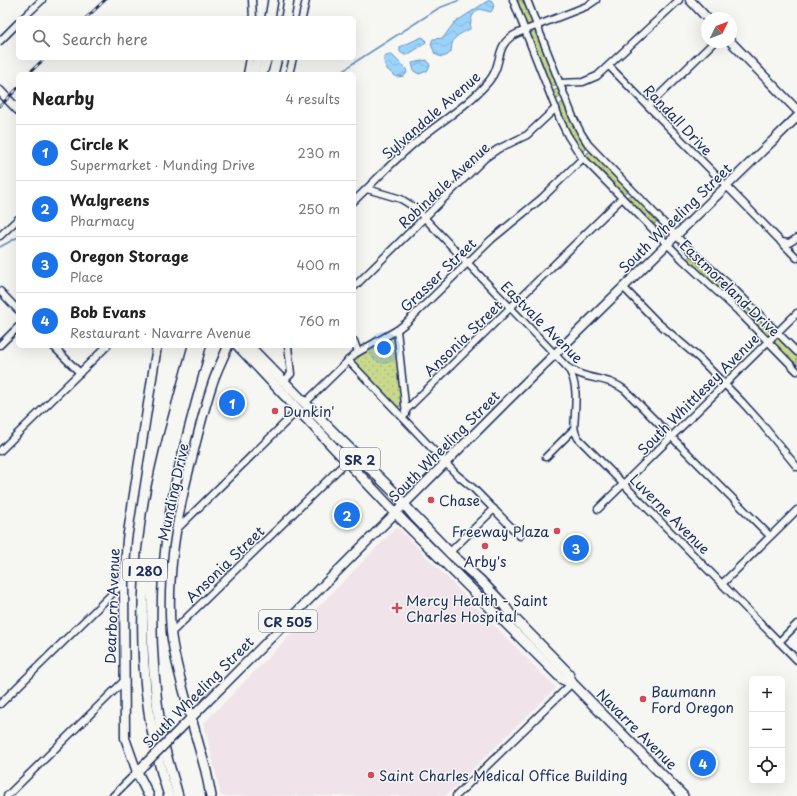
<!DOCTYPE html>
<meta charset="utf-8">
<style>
:root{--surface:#fff;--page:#f6f6f6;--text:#222;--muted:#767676;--line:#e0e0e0;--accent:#1a73e8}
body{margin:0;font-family:"Playpen Sans",sans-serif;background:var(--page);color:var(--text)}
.controls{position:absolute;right:12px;bottom:12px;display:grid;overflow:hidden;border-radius:6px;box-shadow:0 4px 16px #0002}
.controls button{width:36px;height:36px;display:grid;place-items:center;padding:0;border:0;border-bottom:1px solid var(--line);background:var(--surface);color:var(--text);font:20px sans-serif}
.compass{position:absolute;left:701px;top:12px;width:36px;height:36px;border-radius:50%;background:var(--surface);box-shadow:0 4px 16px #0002;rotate:47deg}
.you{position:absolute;left:384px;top:348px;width:14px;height:14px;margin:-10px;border:3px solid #fff;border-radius:50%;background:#1a73e8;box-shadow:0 0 0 6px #1a73e833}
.badge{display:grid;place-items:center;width:26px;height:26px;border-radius:50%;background:var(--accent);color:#fff;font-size:13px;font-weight:700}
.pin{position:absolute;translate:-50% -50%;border:2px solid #fff;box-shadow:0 1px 4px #0006}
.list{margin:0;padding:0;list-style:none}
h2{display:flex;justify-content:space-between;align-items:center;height:52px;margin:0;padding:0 16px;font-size:17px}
h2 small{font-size:13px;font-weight:400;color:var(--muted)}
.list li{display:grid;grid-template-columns:26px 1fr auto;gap:12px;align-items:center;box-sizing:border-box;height:56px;padding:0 16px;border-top:1px solid var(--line)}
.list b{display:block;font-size:15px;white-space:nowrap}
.list p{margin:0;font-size:13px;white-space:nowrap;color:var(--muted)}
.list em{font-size:13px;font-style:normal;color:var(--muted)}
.icon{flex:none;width:22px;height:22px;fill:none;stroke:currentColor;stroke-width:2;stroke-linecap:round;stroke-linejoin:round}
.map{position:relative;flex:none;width:797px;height:796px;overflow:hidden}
.search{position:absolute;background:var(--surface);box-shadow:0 4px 16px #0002;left:16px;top:16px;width:340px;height:44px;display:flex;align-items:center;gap:10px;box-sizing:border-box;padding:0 14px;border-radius:6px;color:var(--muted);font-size:15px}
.panel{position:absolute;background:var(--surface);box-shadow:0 4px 16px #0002;left:16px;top:72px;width:340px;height:276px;border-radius:6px}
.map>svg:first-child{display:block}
</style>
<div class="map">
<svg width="797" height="796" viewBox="0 0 797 796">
<defs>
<pattern id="grass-dots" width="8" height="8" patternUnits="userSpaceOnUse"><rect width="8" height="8" fill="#cad88c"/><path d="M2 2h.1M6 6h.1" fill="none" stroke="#adba7b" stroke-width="1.8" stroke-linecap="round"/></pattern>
<pattern id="water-waves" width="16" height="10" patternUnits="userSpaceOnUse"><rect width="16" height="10" fill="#9bd3fb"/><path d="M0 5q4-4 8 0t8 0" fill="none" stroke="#85b5da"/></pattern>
</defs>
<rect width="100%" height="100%" fill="#f6f6f2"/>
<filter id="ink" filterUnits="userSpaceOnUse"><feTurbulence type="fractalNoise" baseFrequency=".025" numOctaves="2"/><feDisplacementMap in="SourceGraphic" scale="8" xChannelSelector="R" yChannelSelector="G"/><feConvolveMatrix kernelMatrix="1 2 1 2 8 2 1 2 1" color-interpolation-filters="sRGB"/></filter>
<g filter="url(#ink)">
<path fill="#f1e3ea" d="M398,528L556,688L445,796H221L204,723L395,529Z"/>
<g fill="url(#grass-dots)" stroke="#728475">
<path d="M516,0H525L533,23L529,26L526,25Z"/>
<path d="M532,30H535L537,32L557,83L554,86L549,85L530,36Z"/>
<circle cx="557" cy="94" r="4.5"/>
<path d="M561,103H564L566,105L586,144V148L583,151L581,150L570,135L558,108Z"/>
<path d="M589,152L593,153L626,188V192L623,194L620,193L586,158L587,153Z"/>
<path d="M630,195H634L656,218L657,220L655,224L652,225L627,199L628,196Z"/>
<circle cx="662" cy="230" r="5"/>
<path d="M690,255H692L729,287L772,330L773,333L770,336H766L687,262V259Z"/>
<path d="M391,337L395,338L396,340L402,402L401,405L399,407L396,406L354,363V360L356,356Z"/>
<path d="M775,337H779L797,355V367L774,343L773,340Z"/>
</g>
<g fill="url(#water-waves)" stroke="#6891bc">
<path d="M489,0H491C495,4 494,8 491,12L479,9C471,14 471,20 470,29C457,36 452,36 451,52C445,58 441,58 435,54L431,44L433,39L443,38L454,23Z"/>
<path d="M422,37L425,39L426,42C425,44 408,55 406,55C404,55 402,53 400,52V47Z"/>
<path d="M391,54L406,69L407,73L404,76L397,77C389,72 383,67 384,57Z"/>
<path d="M427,60L430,66L427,71L419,74L414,71L412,63Z"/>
</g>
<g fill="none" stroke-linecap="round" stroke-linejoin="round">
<g stroke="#6891bc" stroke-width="1.5">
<path d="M340,74L352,64L439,8L460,0"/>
<path d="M0,247L18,237"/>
</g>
<g stroke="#1b2f5e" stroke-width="9">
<g id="minor">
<path d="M252,0L253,18"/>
<path d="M513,0L561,122L568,136L581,156L682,259L737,310L797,371"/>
<path d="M527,0L573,117L581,133L588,144L691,251L734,289L797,352"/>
<path d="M23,18L42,0"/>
<path d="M302,18L306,0"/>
<path d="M0,41L18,23"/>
<path d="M609,66L797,258"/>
<path d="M247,74L250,58"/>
<path d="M289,74L293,58"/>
<path d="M560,83L583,82L597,76L679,0"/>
<path d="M648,106L714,42"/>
<path d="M367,189L401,199L414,207L567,367C586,381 607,376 625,390L770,536"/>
<path d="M354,201C375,181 394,160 416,142C441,121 468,106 489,81C504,64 493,44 518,33L587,6L596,0"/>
<path d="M0,236L18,219"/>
<path d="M781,242L789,243L797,238"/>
<path d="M354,287L485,158L498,149L527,135L556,108"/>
<path d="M623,287L657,322L699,358L742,402L761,423L797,467"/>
<path d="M0,291L18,310"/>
<path d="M397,330L406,414"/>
<path d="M354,341L358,352"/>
<path d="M0,345L18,327"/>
<path d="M53,346L80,373"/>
<path d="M348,360L457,475L473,488L520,536"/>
<path d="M569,370C577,383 576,399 575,413C575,423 572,429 578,438L797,660"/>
<path d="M283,382L291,374L288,346"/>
<path d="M305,403L355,354L397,330L406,323L492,239L542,198L583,158"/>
<path d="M405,411L622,198"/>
<path d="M0,451L107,346"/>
<path d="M546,457L574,429"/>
<path d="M598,509L797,313"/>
<path d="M176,530L298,410"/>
<path d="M450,552L494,509"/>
<path d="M722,584L797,510"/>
<path d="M171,633L347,461"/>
<path d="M779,642L797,624"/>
<path d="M0,704L124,582"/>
<path d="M7,796L124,681"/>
<path d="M113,796L137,772"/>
<path d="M456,796L572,683"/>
</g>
</g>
<g stroke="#1b2f5e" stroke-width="11">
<g id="major">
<path d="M690,0L707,18"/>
<path d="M731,42L797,110"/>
<path d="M0,91L18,110"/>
<path d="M191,718C184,690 174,661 171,632C166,574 177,514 192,458C198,434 204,409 212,385C216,372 223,359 228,346"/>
<path d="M180,729L507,401L797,117"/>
<path d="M141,768L137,772L125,738L124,582L127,539L157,346"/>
</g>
</g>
<g stroke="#1b2f5e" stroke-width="12">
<g id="highway">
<path d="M270,18L273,0"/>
<path d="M286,18L289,0"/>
<path d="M253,74L258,58"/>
<path d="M262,74L267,58"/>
<path d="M273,74L277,58"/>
<path d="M238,346L406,524L562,679L572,683"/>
<path d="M249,346L341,440L395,493L414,516L452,555L480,580L504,605L510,614L568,673L572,683L683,796"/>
<path d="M191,718L206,771L211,796"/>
<path d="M137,772L149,796"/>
<path d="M169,796C140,710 137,615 150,526C158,465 177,405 193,346"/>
<path d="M178,796C172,773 163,749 160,725C151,665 149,602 156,541C163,475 184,410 201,346"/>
</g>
</g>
<use href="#minor" stroke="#f6f6f2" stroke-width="6"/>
<use href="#major" stroke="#f6f6f2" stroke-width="8"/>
<use href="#highway" stroke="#f6f6f2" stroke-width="9"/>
<g stroke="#1b2f5e" stroke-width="3">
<g id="rail">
<path d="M86,18L105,0"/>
<path d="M28,74L45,58"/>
<path d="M0,106L18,88"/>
</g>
</g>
<use href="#rail" stroke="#f6f6f2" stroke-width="1.5" stroke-dasharray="4.5" stroke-linecap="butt"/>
<g stroke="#1b2f5e" stroke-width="11" stroke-linecap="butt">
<path id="major-bridge" d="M143,766L180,729"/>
</g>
<use href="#major-bridge" stroke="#f6f6f2" stroke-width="8"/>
</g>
</g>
<g fill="#d1495b" stroke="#f6f6f2" stroke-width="1.5">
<circle cx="275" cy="411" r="4"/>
<circle cx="431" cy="500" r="4"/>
<circle cx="557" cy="531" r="4"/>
<circle cx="485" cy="546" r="4"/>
<path d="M395 602h4v4h4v4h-4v4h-4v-4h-4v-4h4z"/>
<circle cx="643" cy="699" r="4"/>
<circle cx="371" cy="775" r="4"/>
</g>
<g text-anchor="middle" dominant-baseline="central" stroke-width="3" stroke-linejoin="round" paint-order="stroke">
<g fill="#f6f6f2" stroke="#5d6b8a" stroke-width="1">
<rect x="340" y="448" width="40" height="22" rx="3"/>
<rect x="123" y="559" width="44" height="22" rx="3"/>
<rect x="259" y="610" width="58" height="22" rx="3"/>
</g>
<g font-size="13" font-weight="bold" fill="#1b2f5e">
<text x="360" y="459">SR 2</text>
<text x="145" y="570">I 280</text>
<text x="288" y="621">CR 505</text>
</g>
<g font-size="14" fill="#1b2f5e" stroke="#f6f6f2">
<text transform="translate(431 115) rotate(-41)">Sylvandale Avenue</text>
<text transform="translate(678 120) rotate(46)">Randall Drive</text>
<text transform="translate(444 185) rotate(-43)">Robindale Avenue</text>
<text transform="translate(675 218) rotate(-44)">South Wheeling Street</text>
<text transform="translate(438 275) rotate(-44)">Grasser Street</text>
<text transform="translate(730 288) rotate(44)">Eastmoreland Drive</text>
<text transform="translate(542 322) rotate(45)">Eastvale Avenue</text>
<text transform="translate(463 338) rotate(-44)">Ansonia Street</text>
<text transform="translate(698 394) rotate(-45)">South Whittlesey Avenue</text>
<text transform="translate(444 446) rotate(-45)">South Wheeling Street</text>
<text transform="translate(173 492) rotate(-78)">Munding Drive</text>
<text transform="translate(670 514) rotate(45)">Luverne Avenue</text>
<text transform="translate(225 564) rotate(-44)">Ansonia Street</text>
<text transform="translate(112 606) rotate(-88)">Dearborn Avenue</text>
<text transform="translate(198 692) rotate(-45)">South Wheeling Street</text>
<text transform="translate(637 729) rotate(45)">Navarre Avenue</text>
</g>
<g font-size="14" fill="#1b2f5e" stroke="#f6f6f2" text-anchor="start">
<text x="283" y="411">Dunkin'</text>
<text x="439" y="500">Chase</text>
<text x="549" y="531" text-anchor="end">Freeway Plaza</text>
<text x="485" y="561" text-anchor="middle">Arby's</text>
<text x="406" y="600">Mercy Health - Saint<tspan x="406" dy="16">Charles Hospital</tspan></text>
<text x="651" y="691">Baumann<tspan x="651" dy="16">Ford Oregon</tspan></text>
<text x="379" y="775">Saint Charles Medical Office Building</text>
</g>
</g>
</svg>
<div class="controls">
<button>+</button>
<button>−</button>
<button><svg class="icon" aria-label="locate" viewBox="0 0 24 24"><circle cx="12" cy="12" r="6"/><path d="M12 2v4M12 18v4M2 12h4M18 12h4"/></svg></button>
</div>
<svg class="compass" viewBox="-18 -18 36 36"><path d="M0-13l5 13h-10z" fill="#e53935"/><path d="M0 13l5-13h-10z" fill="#767676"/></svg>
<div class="you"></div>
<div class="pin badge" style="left:232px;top:403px">1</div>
<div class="pin badge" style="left:347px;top:515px">2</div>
<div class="pin badge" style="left:576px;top:548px">3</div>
<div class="pin badge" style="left:703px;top:763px">4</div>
<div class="search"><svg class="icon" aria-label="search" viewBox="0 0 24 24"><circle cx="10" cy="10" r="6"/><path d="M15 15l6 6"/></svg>Search here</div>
<section class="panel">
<h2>Nearby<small>4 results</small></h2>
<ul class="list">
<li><span class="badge">1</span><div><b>Circle K</b><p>Supermarket · Munding Drive</p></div><em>230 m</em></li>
<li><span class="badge">2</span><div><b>Walgreens</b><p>Pharmacy</p></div><em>250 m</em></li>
<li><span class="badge">3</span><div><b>Oregon Storage</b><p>Place</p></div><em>400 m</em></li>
<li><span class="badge">4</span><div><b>Bob Evans</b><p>Restaurant · Navarre Avenue</p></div><em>760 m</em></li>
</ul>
</section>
</div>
